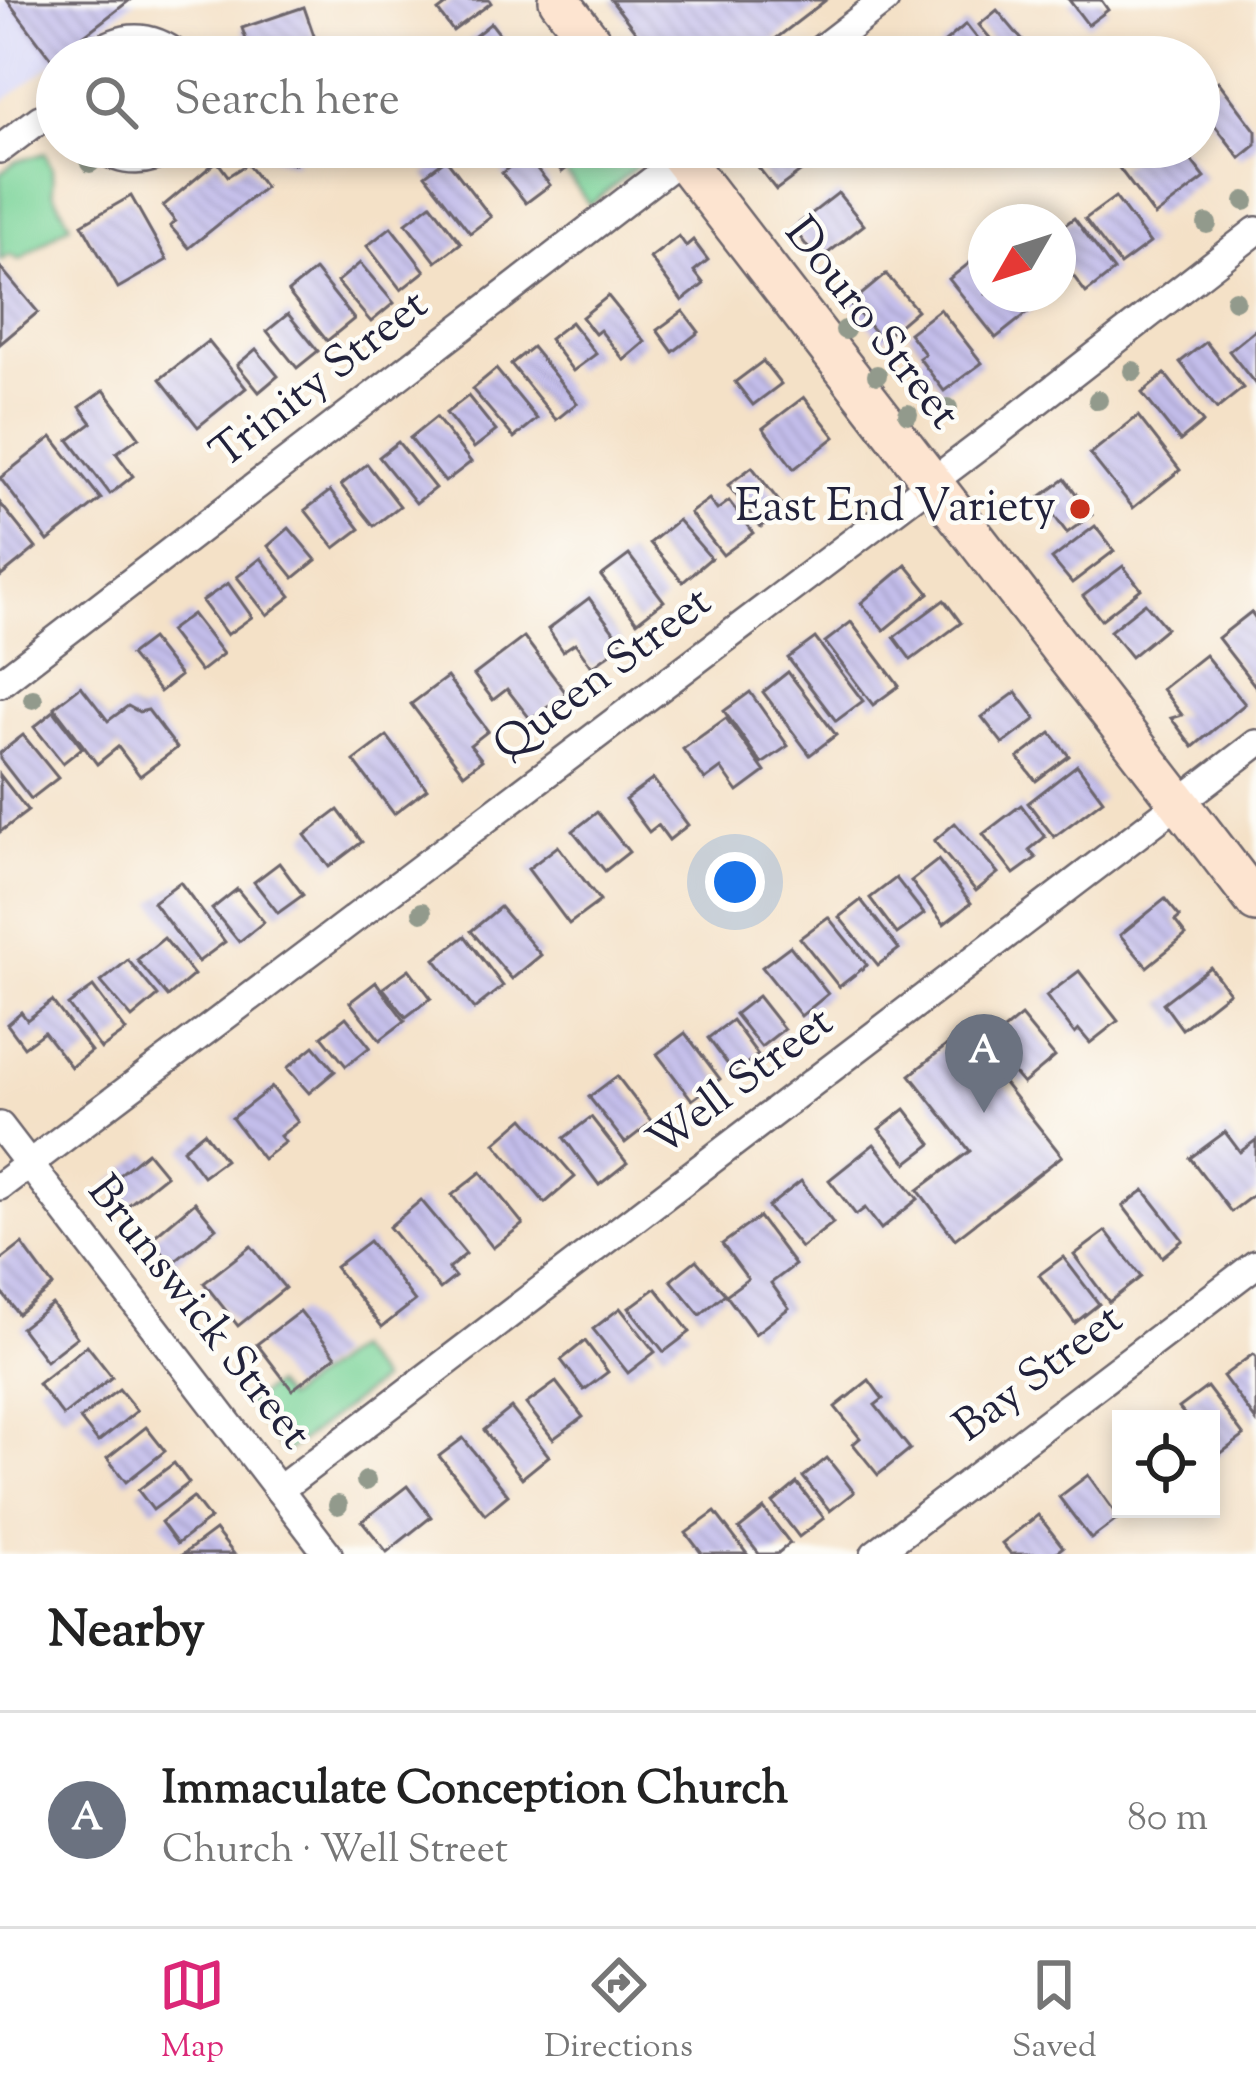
<!DOCTYPE html>
<meta charset="utf-8">
<style>
:root{--surface:#fff;--page:#f6f6f6;--text:#222;--muted:#767676;--line:#e0e0e0;--accent:#db2777}
body{margin:0;font-family:"Sorts Mill Goudy",serif;background:var(--page);color:var(--text)}
.controls{position:absolute;right:36px;bottom:36px;display:grid;overflow:hidden;border-radius:0px;box-shadow:0 6px 18px #0003}
.controls button{width:108px;height:108px;display:grid;place-items:center;padding:0;border:0;border-bottom:3px solid var(--line);background:var(--surface);color:var(--text);font:60px sans-serif}
.compass{position:absolute;left:968px;top:204px;width:108px;height:108px;border-radius:50%;background:var(--surface);box-shadow:0 6px 18px #0003;rotate:231deg}
.you{position:absolute;left:735px;top:882px;width:42px;height:42px;margin:-30px;border:9px solid #fff;border-radius:50%;background:#1a73e8;box-shadow:0 0 0 18px #1a73e833}
.badge{display:grid;place-items:center;width:78px;height:78px;border-radius:50%;background:var(--accent);color:#fff;font-size:39px;font-weight:700}
.pin{position:absolute;translate:-50% -99px;filter:drop-shadow(0 3px 6px #0008)}
.pin::after{content:'';position:absolute;top:63px;width:42px;height:36px;background:inherit;clip-path:polygon(0 0,100% 0,50% 100%)}
.list{margin:0;padding:0;list-style:none}
h2{display:flex;justify-content:space-between;align-items:center;height:156px;margin:0;padding:0 48px;font-size:51px}
h2 small{font-size:39px;font-weight:400;color:var(--muted)}
.list li{display:grid;grid-template-columns:78px 1fr auto;gap:36px;align-items:center;box-sizing:border-box;height:216px;padding:0 48px;border-top:3px solid var(--line)}
.list b{display:block;font-size:45px;white-space:nowrap}
.list p{margin:0;font-size:39px;white-space:nowrap;color:var(--muted)}
.list em{font-size:39px;font-style:normal;color:var(--muted)}
.icon{flex:none;width:66px;height:66px;fill:none;stroke:currentColor;stroke-width:2;stroke-linecap:round;stroke-linejoin:round}
.map{position:relative;flex:none;width:1256px;height:1554px;overflow:hidden}
.search{position:absolute;background:var(--surface);box-shadow:0 6px 18px #0003;left:36px;right:36px;top:36px;height:132px;display:flex;align-items:center;gap:30px;box-sizing:border-box;padding:0 42px;border-radius:66px;color:var(--muted);font-size:45px}
.sheet{height:372px;background:var(--surface)}
nav{display:flex;justify-content:space-around;align-items:center;box-sizing:border-box;height:168px;border-top:3px solid var(--line);background:var(--surface);font-size:33px;color:var(--muted)}
nav a{display:grid;justify-items:center;gap:6px}
nav .on{color:var(--accent)}
.map>svg:first-child{display:block}
</style>
<div class="map">
<svg width="1256" height="1554" viewBox="0 0 1256 1554">
<defs>
<pattern id="building-back-hatch" width="6" height="6" patternUnits="userSpaceOnUse" patternTransform="scale(3)"><rect width="6" height="6" fill="#c3bdea"/><path d="M-1 5l2 2M0 0l6 6M5-1l2 2" fill="none" stroke="#a7a2ca"/></pattern>
</defs>
<rect width="100%" height="100%" fill="#fdfcf7"/>
<filter id="ink" filterUnits="userSpaceOnUse"><feTurbulence type="fractalNoise" baseFrequency=".00833" numOctaves="2"/><feDisplacementMap in="SourceGraphic" scale="24" xChannelSelector="R" yChannelSelector="G"/><feConvolveMatrix kernelMatrix="1 2 1 2 8 2 1 2 1" color-interpolation-filters="sRGB"/></filter>
<filter id="wash" filterUnits="userSpaceOnUse"><feTurbulence type="fractalNoise" baseFrequency=".004" numOctaves="4" result="noise"/><feDisplacementMap in="SourceGraphic" scale="48" xChannelSelector="R" yChannelSelector="G"/><feGaussianBlur stdDeviation="2.7" result="paint"/><feColorMatrix in="noise" values="0 0 0 0 0 0 0 0 0 0 0 0 0 0 0 0 0 1.4 0 .05"/><feComposite in="paint" operator="in"/></filter>
<g filter="url(#wash)">
<rect width="100%" height="100%" fill="#f4e1c7"/>
<path fill="#d7d7f8" d="M0,0H136L0,104Z"/>
<g fill="#7bd49a" stroke="#4e7b6a" stroke-width="3">
<path d="M601,147L645,148L635,168L590,205L565,172Z"/>
<path d="M45,153L52,168L53,192L70,224L20,260L10,255L0,260V173L15,162Z"/>
<path d="M353,1349L380,1381L289,1450H281L246,1404L273,1385L285,1399Z"/>
</g>
<g id="blocks">
<g fill="url(#building-back-hatch)">
<path d="M7,0H130L52,60Z"/>
<path d="M453,0H489L491,3L453,31L438,11Z"/>
<path d="M611,0H826L752,57H655Z"/>
<path d="M1069,0H1101L1108,10L1088,25Z"/>
<path d="M304,7L320,53L307,57H252L242,28Z"/>
<path d="M997,10L1029,48L1019,57H1006L979,25Z"/>
<path d="M491,23L508,45L492,57H469L461,47Z"/>
<path d="M966,24L992,57H947L939,47Z"/>
<path d="M1218,81L1256,131V145L1240,158L1199,105V96Z"/>
<path d="M235,147H299L295,164Z"/>
<path d="M550,147H595L562,172L545,151Z"/>
<path d="M784,147H823L827,152L776,190L758,167Z"/>
<path d="M1148,147H1181L1205,178L1155,216L1119,168Z"/>
<path d="M525,154L550,185L526,203L502,173Z"/>
<path d="M446,159L491,217L470,233L425,175Z"/>
<path d="M217,161L228,176L247,164L265,187L189,248L170,226L175,221L163,206Z"/>
<path d="M838,193L864,225L818,261L793,228Z"/>
<path d="M131,196L167,260L118,288L82,224Z"/>
<path d="M1115,197L1150,243L1120,265L1085,219Z"/>
<path d="M431,204L461,243L436,262L406,223Z"/>
<path d="M1074,218L1114,271L1086,293L1058,256V230Z"/>
<path d="M391,227L425,271L401,290L367,246Z"/>
<path d="M679,236L686,246L693,240L708,260L694,271L704,284L682,301L650,258Z"/>
<path d="M986,250V294H1051L996,338L949,279Z"/>
<path d="M360,263L394,303L371,322L337,282Z"/>
<path d="M0,267L38,312L0,344Z"/>
<path d="M315,270L354,319L327,341L288,292Z"/>
<path d="M886,274L917,310L882,340L850,304Z"/>
<path d="M608,296L645,342L624,360L600,330L595,334L582,317Z"/>
<path d="M940,309L982,363L944,391L919,358L925,354L909,333Z"/>
<path d="M683,311L699,332L673,352L657,330Z"/>
<path d="M288,314L318,351L297,368L267,331Z"/>
<path d="M571,322L596,354L573,371L549,339Z"/>
<path d="M1256,329V385L1229,351Z"/>
<path d="M208,341L246,388L198,427L160,379Z"/>
<path d="M1206,342L1243,388L1217,409L1180,362Z"/>
<path d="M532,347L577,403L556,420L511,364Z"/>
<path d="M256,349L278,376L259,392L237,365Z"/>
<path d="M763,361L781,384L753,405L735,382Z"/>
<path d="M496,369L537,419L514,438L472,389Z"/>
<path d="M1165,374L1203,422L1180,441L1142,393Z"/>
<path d="M104,390L139,437L116,453L133,476L110,494L69,440L92,423L80,407Z"/>
<path d="M468,396L496,431L474,448L446,413Z"/>
<path d="M804,397L835,437L794,469L763,428Z"/>
<path d="M1138,416L1180,470L1133,508L1090,454Z"/>
<path d="M436,417L471,462L445,482L410,438Z"/>
<path d="M52,437L101,499L48,541L0,478Z"/>
<path d="M398,442L435,488L416,503L379,457Z"/>
<path d="M367,464L400,506L374,526L341,485Z"/>
<path d="M752,467L785,509L761,527L728,485Z"/>
<path d="M1065,479L1092,515L1067,533L1040,497Z"/>
<path d="M330,491L360,529L335,548L305,510Z"/>
<path d="M709,499L717,510L729,501L753,533L723,555L690,513Z"/>
<path d="M0,503L36,548L0,577Z"/>
<path d="M678,520L711,558L683,582L650,543Z"/>
<path d="M1095,526L1114,551L1072,583L1052,559Z"/>
<path d="M289,528L316,560L294,578L268,546Z"/>
<path d="M629,555L664,601L637,622L601,576Z"/>
<path d="M261,558L291,596L267,615L237,577Z"/>
<path d="M906,565L929,593L884,630L861,603Z"/>
<path d="M1123,566L1141,589L1101,620L1083,596Z"/>
<path d="M228,583L252,617L227,635L202,601Z"/>
<path d="M589,598L623,644L592,667L575,643L563,651L548,629Z"/>
<path d="M944,600L961,623L911,660L894,637Z"/>
<path d="M1145,603L1166,628L1131,657L1110,631Z"/>
<path d="M1251,612L1256,619V687L1218,638Z"/>
<path d="M192,614L223,654L200,672L169,631Z"/>
<path d="M851,622L899,686L873,705L825,642Z"/>
<path d="M524,637L566,693L531,720L507,689L493,700L474,675Z"/>
<path d="M815,638L863,701L836,721L788,658Z"/>
<path d="M151,639L180,676L160,692L130,655Z"/>
<path d="M1205,655L1245,704L1193,747L1171,718L1182,715L1162,689Z"/>
<path d="M788,672L836,735L810,755L763,692Z"/>
<path d="M447,677L488,731L470,745L482,760L464,774L411,704Z"/>
<path d="M81,686L108,721L128,706L139,712L148,710L177,748L140,776L118,747L97,764L54,707Z"/>
<path d="M750,692L788,746L762,764L724,711Z"/>
<path d="M1016,692L1036,719L1003,744L982,717Z"/>
<path d="M54,711L82,748L63,763L34,727Z"/>
<path d="M726,718L765,772L738,792L721,768L705,780L683,749Z"/>
<path d="M1051,733L1069,756L1036,781L1018,758Z"/>
<path d="M23,735L58,778L31,799L0,759V753Z"/>
<path d="M387,736L427,789L394,814L354,761Z"/>
<path d="M1077,765L1103,800L1054,837L1028,803Z"/>
<path d="M0,775L28,811L0,832Z"/>
<path d="M653,779L688,825L669,840L658,825L649,832L625,800Z"/>
<path d="M1021,805L1045,837L1029,850L1036,858L1014,874L983,834Z"/>
<path d="M338,810L362,842L329,867L305,835Z"/>
<path d="M597,812L629,852L605,871L573,831Z"/>
<path d="M955,823L998,873L976,891L934,841Z"/>
<path d="M558,846L600,901L569,924L528,869Z"/>
<path d="M938,860L971,903L944,924L911,881Z"/>
<path d="M279,863L303,895L278,913L254,882Z"/>
<path d="M896,878L924,914L897,934L870,898Z"/>
<path d="M180,882L225,942L198,962L153,902Z"/>
<path d="M237,889L264,922L239,942L212,909Z"/>
<path d="M1165,899L1180,917L1175,921L1186,935L1147,967L1120,935Z"/>
<path d="M861,900L899,949L878,965L839,917Z"/>
<path d="M500,907L541,955L512,979L471,931Z"/>
<path d="M828,917L867,965L839,987L800,938Z"/>
<path d="M465,936L503,986L474,1009L435,959Z"/>
<path d="M164,938L194,975L168,997L137,960Z"/>
<path d="M790,946L828,994L801,1016L762,967Z"/>
<path d="M128,960L158,996L132,1018L101,982Z"/>
<path d="M1210,967L1229,992L1182,1029L1163,1003Z"/>
<path d="M409,969L431,998L406,1017L383,988Z"/>
<path d="M1079,971L1118,1021L1090,1043L1079,1030L1075,1034L1046,996Z"/>
<path d="M376,982L405,1021L380,1040L350,1002Z"/>
<path d="M93,987L126,1031L101,1049L68,1005Z"/>
<path d="M758,996L784,1029L761,1047L735,1014Z"/>
<path d="M52,1001L91,1051L71,1067L44,1032L24,1047L7,1024L21,1012L27,1020Z"/>
<path d="M1021,1016L1055,1057L1023,1084L988,1043Z"/>
<path d="M346,1017L370,1047L346,1066L322,1036Z"/>
<path d="M732,1020L758,1055L734,1073L708,1038Z"/>
<path d="M963,1032L1062,1156L955,1239L918,1190L970,1151L910,1075Z"/>
<path d="M685,1033L720,1079L692,1100L657,1054Z"/>
<path d="M314,1046L335,1071L309,1093L287,1068Z"/>
<path d="M617,1076L652,1122L625,1143L589,1097Z"/>
<path d="M272,1087L298,1122L280,1136L285,1142L263,1159L232,1118Z"/>
<path d="M905,1109L932,1144L907,1163L879,1129Z"/>
<path d="M591,1117L627,1163L599,1185L564,1138Z"/>
<path d="M524,1118L575,1177L545,1203L495,1143Z"/>
<path d="M204,1132L225,1160L203,1176L183,1149Z"/>
<path d="M1225,1132L1240,1152L1256,1140V1193L1231,1212L1190,1158Z"/>
<path d="M874,1144L918,1199L881,1229L865,1208L856,1215L829,1180Z"/>
<path d="M147,1152L166,1175L126,1207L108,1184Z"/>
<path d="M481,1172L523,1224L493,1248L452,1195Z"/>
<path d="M801,1181L833,1223L801,1248L768,1207Z"/>
<path d="M1144,1190L1183,1240L1162,1257L1123,1206Z"/>
<path d="M421,1200L466,1254L448,1269L455,1277L440,1289L389,1227Z"/>
<path d="M195,1202L216,1228L172,1264L151,1239Z"/>
<path d="M759,1217L795,1265L771,1283L789,1308L755,1334L726,1295L748,1279L722,1244Z"/>
<path d="M1106,1231L1141,1277L1109,1302L1074,1255Z"/>
<path d="M369,1241L415,1301L382,1327L335,1267Z"/>
<path d="M22,1244L53,1286L18,1314L0,1290V1261Z"/>
<path d="M251,1246L285,1288L238,1326L204,1283Z"/>
<path d="M1063,1257L1099,1304L1075,1323L1039,1275Z"/>
<path d="M696,1260L725,1294L700,1315L671,1280Z"/>
<path d="M656,1288L690,1332L664,1352L629,1308Z"/>
<path d="M52,1304L77,1337L46,1361L21,1328Z"/>
<path d="M620,1308L655,1352L628,1373L593,1329Z"/>
<path d="M300,1311L336,1356L292,1390L257,1344Z"/>
<path d="M585,1341L608,1372L584,1390L561,1360Z"/>
<path d="M87,1345L112,1377L63,1416L38,1384Z"/>
<path d="M1253,1354L1256,1357V1421L1223,1376Z"/>
<path d="M869,1380L883,1399L875,1405L910,1449L878,1475L853,1444L860,1438L835,1407Z"/>
<path d="M556,1382L583,1417L553,1439L526,1404Z"/>
<path d="M1207,1387L1244,1436L1216,1457L1211,1450V1419H1188L1179,1408Z"/>
<path d="M119,1389L137,1411L98,1442L80,1419Z"/>
<path d="M511,1408L549,1456L522,1478L484,1430Z"/>
<path d="M146,1427L165,1451L126,1482L107,1458Z"/>
<path d="M463,1438L508,1495L485,1514L439,1456Z"/>
<path d="M827,1458L854,1492L830,1511L803,1477Z"/>
<path d="M174,1463L189,1483L153,1510L138,1490Z"/>
<path d="M1088,1475L1119,1518L1091,1539L1059,1497Z"/>
<path d="M797,1483L824,1518L799,1537L773,1503Z"/>
<path d="M407,1486L431,1517L387,1552L362,1521Z"/>
<path d="M193,1497L210,1519L177,1544L161,1522Z"/>
<path d="M764,1509L790,1543L777,1554H759L739,1529Z"/>
<path d="M715,1512L747,1554H702L686,1533Z"/>
<path d="M1038,1515L1063,1547L1054,1554H1011L1002,1543Z"/>
<path d="M215,1530L234,1554H183Z"/>
</g>
</g>
</g>
<g filter="url(#ink)">
<use href="#blocks" fill-opacity="0" stroke="#6c656c" stroke-width="3"/>
<g fill="none" stroke-linecap="round" stroke-linejoin="round">
<g stroke="#6c656c" stroke-width="32">
<g id="street">
<path d="M91,57C121,33 151,33 180,57"/>
<path d="M811,57L885,0"/>
<path d="M100,147C123,165 150,163 174,147"/>
<path d="M0,149L40,119L57,114"/>
<path d="M0,683L692,150"/>
<path d="M0,1126L328,1554"/>
<path d="M0,1186L985,442L1256,231"/>
<path d="M279,1490L1256,744"/>
<path d="M875,1554L1256,1264"/>
</g>
</g>
<g stroke="#6c656c" stroke-width="44">
<g id="secondary">
<path d="M559,0L603,57"/>
<path d="M673,147L1256,902"/>
</g>
</g>
<use href="#street" stroke="#fff" stroke-width="27"/>
<use href="#secondary" stroke="#fde4d0" stroke-width="39"/>
</g>
<g fill="#929a8c">
<circle cx="90" cy="163" r="10"/>
<circle cx="1245" cy="201" r="10"/>
<circle cx="1207" cy="224" r="10"/>
<circle cx="1235" cy="300" r="10"/>
<circle cx="845" cy="330" r="10"/>
<circle cx="1133" cy="371" r="10"/>
<circle cx="877" cy="375" r="10"/>
<circle cx="1098" cy="400" r="10"/>
<circle cx="948" cy="408" r="10"/>
<circle cx="908" cy="414" r="10"/>
<circle cx="33" cy="699" r="10"/>
<circle cx="422" cy="912" r="10"/>
<circle cx="366" cy="1481" r="10"/>
<circle cx="338" cy="1505" r="10"/>
</g>
</g>
<circle fill="#c8321e" stroke="#fdfcf7" stroke-width="4.5" cx="1080" cy="509" r="12"/>
<g text-anchor="middle" dominant-baseline="central" stroke-width="9" stroke-linejoin="round" paint-order="stroke">
<g font-size="45" fill="#22223b" stroke="#fdfcf7">
<text transform="translate(870 325) rotate(52)">Douro Street</text>
<text transform="translate(321 381) rotate(-38)">Trinity Street</text>
<text transform="translate(604 676) rotate(-37)">Queen Street</text>
<text transform="translate(742 1084) rotate(-37)">Well Street</text>
<text transform="translate(197 1314) rotate(52)">Brunswick Street</text>
<text transform="translate(1040 1375) rotate(-37)">Bay Street</text>
</g>
<g font-size="45" fill="#22223b" stroke="#fdfcf7" text-anchor="end">
<text x="1056" y="509">East End Variety</text>
</g>
</g>
</svg>
<div class="controls">
<button><svg class="icon" aria-label="locate" viewBox="0 0 24 24"><circle cx="12" cy="12" r="6"/><path d="M12 2v4M12 18v4M2 12h4M18 12h4"/></svg></button>
</div>
<svg class="compass" viewBox="-18 -18 36 36"><path d="M0-13l5 13h-10z" fill="#e53935"/><path d="M0 13l5-13h-10z" fill="#767676"/></svg>
<div class="you"></div>
<div class="pin badge" style="left:984px;top:1113px;background:#6b7280">A</div>
<div class="search"><svg class="icon" aria-label="search" viewBox="0 0 24 24"><circle cx="10" cy="10" r="6"/><path d="M15 15l6 6"/></svg>Search here</div>
</div>
<section class="sheet">
<h2>Nearby<small></small></h2>
<ul class="list">
<li><span class="badge" style="background:#6b7280">A</span><div><b>Immaculate Conception Church</b><p>Church · Well Street</p></div><em>80 m</em></li>
</ul>
</section>
<nav>
<a class="on"><svg class="icon" aria-label="map" viewBox="0 0 24 24"><path d="M3 6l6-2 6 2 6-2v14l-6 2-6-2-6 2zM9 4v14M15 6v14"/></svg>Map</a>
<a><svg class="icon" aria-label="directions" viewBox="0 0 24 24"><path d="M12 3l9 9-9 9-9-9zM9 14v-3h6M13 9l2 2-2 2"/></svg>Directions</a>
<a><svg class="icon" aria-label="saved" viewBox="0 0 24 24"><path d="M7 4h10v16l-5-4-5 4z"/></svg>Saved</a>
</nav>
